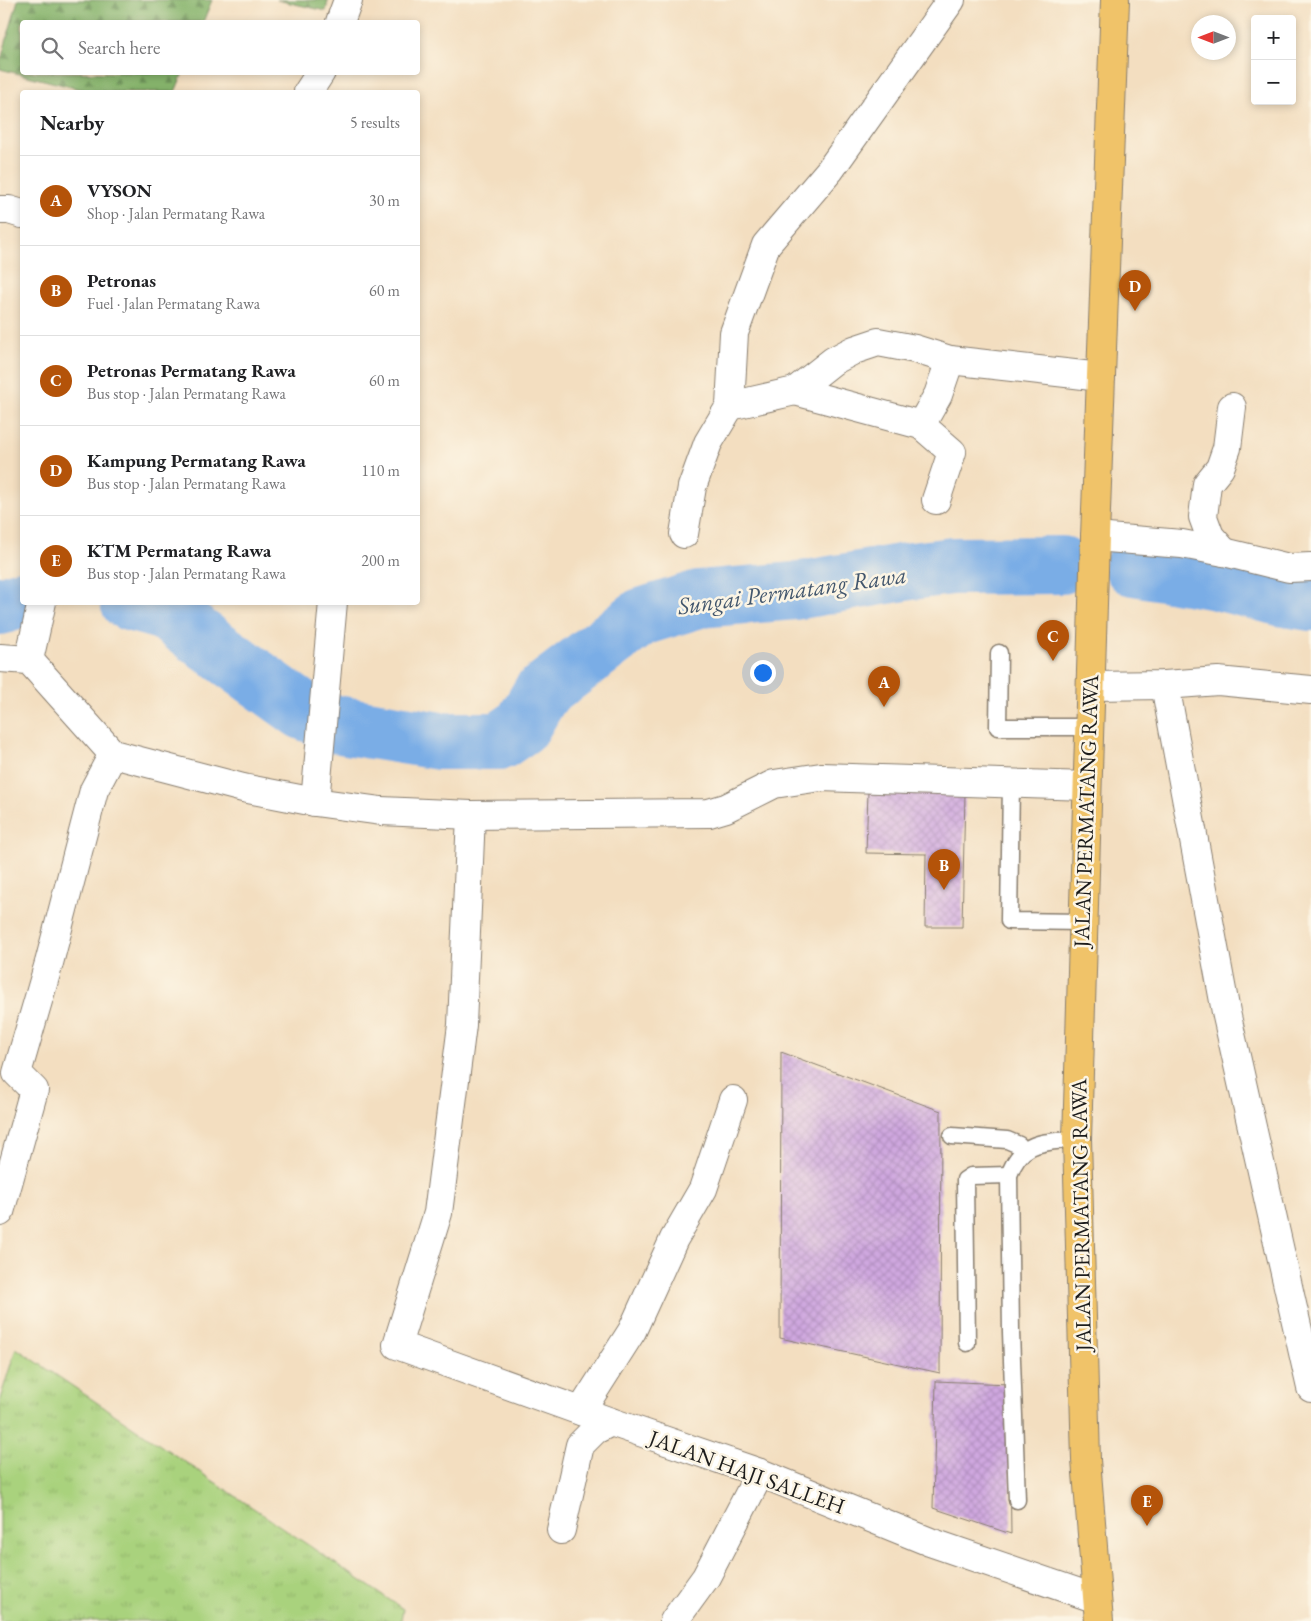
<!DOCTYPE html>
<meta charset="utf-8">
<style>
:root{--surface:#fff;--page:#f6f6f6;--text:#202124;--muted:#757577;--line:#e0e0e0;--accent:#b45309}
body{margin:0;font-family:"EB Garamond",serif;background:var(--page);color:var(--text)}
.controls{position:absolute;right:15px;top:15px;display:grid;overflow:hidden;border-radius:5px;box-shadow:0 2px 8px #0003}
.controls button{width:45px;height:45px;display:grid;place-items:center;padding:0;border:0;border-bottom:1px solid var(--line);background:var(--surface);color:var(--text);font:25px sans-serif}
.compass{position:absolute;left:1191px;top:15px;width:45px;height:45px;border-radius:50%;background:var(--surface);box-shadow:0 2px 8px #0003;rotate:270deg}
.you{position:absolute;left:762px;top:672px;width:18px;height:18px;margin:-12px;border:4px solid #fff;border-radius:50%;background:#1a73e8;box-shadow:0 0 0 8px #1a73e833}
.badge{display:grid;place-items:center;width:32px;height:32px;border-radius:50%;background:var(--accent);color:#fff;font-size:16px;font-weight:700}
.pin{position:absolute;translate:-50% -41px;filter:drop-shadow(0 1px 2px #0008)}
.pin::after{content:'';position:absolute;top:26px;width:18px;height:15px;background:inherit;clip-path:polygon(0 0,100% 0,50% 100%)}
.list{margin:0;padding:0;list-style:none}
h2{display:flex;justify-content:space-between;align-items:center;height:65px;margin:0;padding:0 20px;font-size:21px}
h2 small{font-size:16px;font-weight:400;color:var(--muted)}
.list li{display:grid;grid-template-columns:32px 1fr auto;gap:15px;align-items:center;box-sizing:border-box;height:90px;padding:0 20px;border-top:1px solid var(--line)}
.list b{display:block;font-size:19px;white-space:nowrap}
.list p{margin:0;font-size:16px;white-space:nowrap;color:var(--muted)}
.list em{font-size:16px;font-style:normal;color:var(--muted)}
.icon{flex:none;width:28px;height:28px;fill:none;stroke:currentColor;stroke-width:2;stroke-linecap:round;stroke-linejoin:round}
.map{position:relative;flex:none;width:1311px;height:1621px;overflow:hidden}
.search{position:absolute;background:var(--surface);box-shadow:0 2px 8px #0003;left:20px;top:20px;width:400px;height:55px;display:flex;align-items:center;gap:12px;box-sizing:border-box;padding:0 18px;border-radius:5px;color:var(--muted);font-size:19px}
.panel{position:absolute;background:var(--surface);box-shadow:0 2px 8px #0003;left:20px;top:90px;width:400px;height:515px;border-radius:5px}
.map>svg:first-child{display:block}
</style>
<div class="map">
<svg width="1311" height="1621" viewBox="0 0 1311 1621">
<defs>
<pattern id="grass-tufts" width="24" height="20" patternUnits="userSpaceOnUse" patternTransform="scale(1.25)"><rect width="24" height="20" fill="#a9d27d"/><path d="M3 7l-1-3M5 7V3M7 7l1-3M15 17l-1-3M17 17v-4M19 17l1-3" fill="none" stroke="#91b46b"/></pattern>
<pattern id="forest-firs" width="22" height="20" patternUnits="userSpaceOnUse" patternTransform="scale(1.25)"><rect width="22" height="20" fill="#86b46c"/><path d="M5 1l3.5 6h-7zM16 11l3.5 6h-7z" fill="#6d9258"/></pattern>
<pattern id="building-cross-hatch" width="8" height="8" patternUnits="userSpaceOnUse" patternTransform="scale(1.25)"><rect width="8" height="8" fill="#cfa7df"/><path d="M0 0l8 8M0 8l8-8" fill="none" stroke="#b18fbf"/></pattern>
</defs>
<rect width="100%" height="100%" fill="#fcf5e5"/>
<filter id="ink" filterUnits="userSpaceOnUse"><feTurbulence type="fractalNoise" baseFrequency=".02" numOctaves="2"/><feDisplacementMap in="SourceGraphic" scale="10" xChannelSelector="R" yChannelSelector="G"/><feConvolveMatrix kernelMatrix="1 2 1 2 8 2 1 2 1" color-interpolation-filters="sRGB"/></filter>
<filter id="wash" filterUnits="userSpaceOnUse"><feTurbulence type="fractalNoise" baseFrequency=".0096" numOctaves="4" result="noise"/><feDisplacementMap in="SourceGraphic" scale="20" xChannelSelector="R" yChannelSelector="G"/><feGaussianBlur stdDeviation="1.12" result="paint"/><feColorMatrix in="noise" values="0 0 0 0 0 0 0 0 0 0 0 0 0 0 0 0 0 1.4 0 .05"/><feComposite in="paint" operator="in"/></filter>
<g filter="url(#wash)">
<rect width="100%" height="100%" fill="#f3dec0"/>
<path fill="url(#grass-tufts)" stroke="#62774c" d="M16,1348L403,1609L401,1621H0V1399Z"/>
<g fill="url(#forest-firs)" stroke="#516844">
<path d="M18,0H212L203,22H22V72L183,73L175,92H91L0,69V63Z"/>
<path d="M277,0H328L326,11Z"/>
</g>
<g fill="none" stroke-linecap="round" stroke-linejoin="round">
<g stroke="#7aade6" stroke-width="58">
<path d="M1133,567L1216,581L1279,597L1311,602"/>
<path d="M129,602L165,612L303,711L335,724L440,741H500L522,726L541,693L641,617L699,599L795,591L911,571L953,566L1062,565"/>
<path d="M0,606L22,599"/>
</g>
</g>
<g id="blocks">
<g fill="url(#building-cross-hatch)">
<path d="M868,792L965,794L962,927H925L926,854L866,853Z"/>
<path d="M781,1052L941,1111L940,1373L780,1338Z"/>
<path d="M936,1381L1009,1384L1011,1534L933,1508Z"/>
</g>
</g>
</g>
<g filter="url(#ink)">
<use href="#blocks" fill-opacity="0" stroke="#887d6e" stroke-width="1"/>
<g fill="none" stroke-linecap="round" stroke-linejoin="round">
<g stroke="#887d6e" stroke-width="19">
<g id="lane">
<path d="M999,653L998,727H1089"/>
<path d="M1011,783L1009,921L1083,922"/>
<path d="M952,1136L1007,1140L1019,1145L1023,1151"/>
<path d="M967,1343L965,1180L971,1176L1009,1175"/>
<path d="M1017,1500L1011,1332L1009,1175C1022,1139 1044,1143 1077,1139"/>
</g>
</g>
<g stroke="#887d6e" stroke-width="30">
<g id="street">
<path d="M340,22L348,0"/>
<path d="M308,92L321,72"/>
<path d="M0,210H9L22,214"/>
<path d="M795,391L921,425L952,452L936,500"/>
<path d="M730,406L795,391L833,361L854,350L878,342L915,349L950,360L1101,377"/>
<path d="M921,425L938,395L950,360"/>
<path d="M684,534L692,487L708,443L730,406L734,333L766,245L830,170L951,0"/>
<path d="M1095,537L1182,544L1224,552L1289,568L1311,567"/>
<path d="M1224,552L1210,536L1203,517L1207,484L1220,468L1227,448L1232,407"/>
<path d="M0,658L29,660L113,754L243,788L315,802L381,811L471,815L709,813L726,808L774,784L821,777L1087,786"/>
<path d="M29,660L42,602"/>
<path d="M1165,685L1226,1012L1311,1388"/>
<path d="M1091,686L1165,685L1218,681L1311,690"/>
<path d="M315,802L333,602"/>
<path d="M471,815L462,1025L438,1213L397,1345L611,1422L760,1473L930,1542L1097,1599"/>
<path d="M0,1212L34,1090L17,1073L49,963L94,790L113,754"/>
<path d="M581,1411L632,1331L674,1239L703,1189L733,1100"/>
<path d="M561,1530L580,1445L595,1430L611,1422"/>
<path d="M674,1621L706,1577L760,1473"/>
</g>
</g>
<g stroke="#887d6e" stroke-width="30">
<path id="primary" d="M1099,1621L1086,1460L1077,1139L1095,537L1115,0"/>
</g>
<use href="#lane" stroke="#fff" stroke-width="16"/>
<use href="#street" stroke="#fff" stroke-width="28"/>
<use href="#primary" stroke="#f0c369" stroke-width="28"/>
</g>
</g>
<g text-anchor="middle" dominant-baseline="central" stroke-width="5" stroke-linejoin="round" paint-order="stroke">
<g font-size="22" fill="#1c1c1c" stroke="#fcf5e5">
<text transform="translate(1086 811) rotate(-88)">JALAN PERMATANG RAWA</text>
<text transform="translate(1081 1215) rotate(-91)">JALAN PERMATANG RAWA</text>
<text transform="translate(747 1472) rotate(20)">JALAN HAJI SALLEH</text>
</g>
<g font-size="24" font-style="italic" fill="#42566d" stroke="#fcf5e5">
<text transform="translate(792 590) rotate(-8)">Sungai Permatang Rawa</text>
</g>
</g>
</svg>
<div class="controls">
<button>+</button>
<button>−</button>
</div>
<svg class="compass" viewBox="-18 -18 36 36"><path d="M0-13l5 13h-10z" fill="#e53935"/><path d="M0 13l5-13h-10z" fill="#757577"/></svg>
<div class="you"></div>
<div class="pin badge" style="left:884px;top:707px">A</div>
<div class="pin badge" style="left:944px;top:890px">B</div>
<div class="pin badge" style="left:1053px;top:661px">C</div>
<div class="pin badge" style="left:1135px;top:311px">D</div>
<div class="pin badge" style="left:1147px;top:1526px">E</div>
<div class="search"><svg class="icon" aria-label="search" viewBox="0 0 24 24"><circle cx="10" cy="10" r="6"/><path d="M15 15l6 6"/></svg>Search here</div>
<section class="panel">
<h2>Nearby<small>5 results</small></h2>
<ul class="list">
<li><span class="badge">A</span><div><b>VYSON</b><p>Shop · Jalan Permatang Rawa</p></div><em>30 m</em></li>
<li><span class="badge">B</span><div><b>Petronas</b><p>Fuel · Jalan Permatang Rawa</p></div><em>60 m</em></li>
<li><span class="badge">C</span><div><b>Petronas Permatang Rawa</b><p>Bus stop · Jalan Permatang Rawa</p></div><em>60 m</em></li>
<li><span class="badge">D</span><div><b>Kampung Permatang Rawa</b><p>Bus stop · Jalan Permatang Rawa</p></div><em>110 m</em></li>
<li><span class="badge">E</span><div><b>KTM Permatang Rawa</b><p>Bus stop · Jalan Permatang Rawa</p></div><em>200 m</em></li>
</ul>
</section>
</div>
